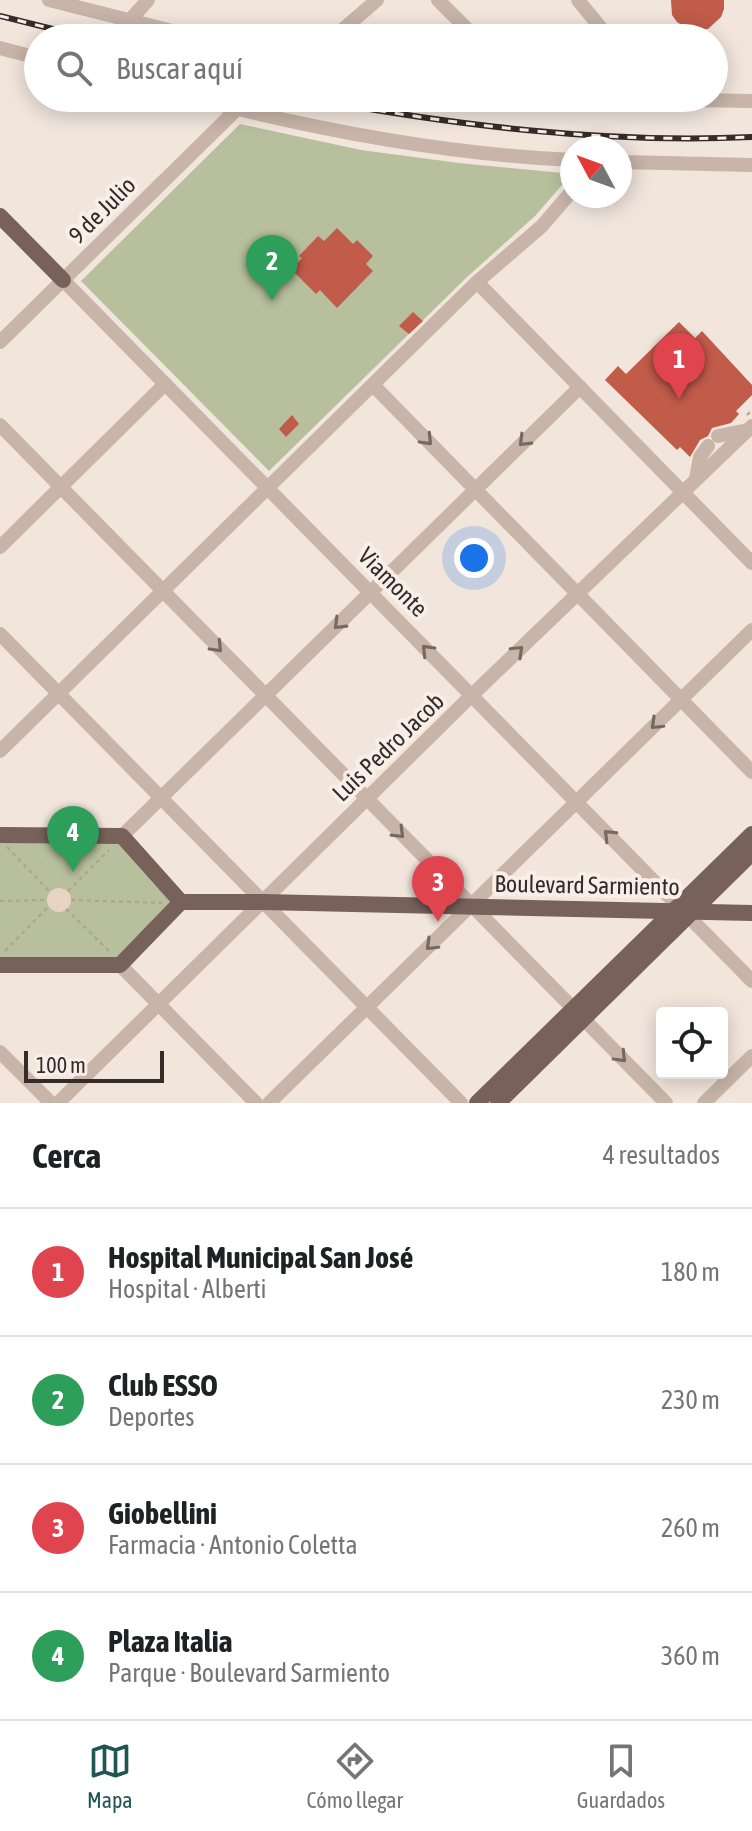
<!DOCTYPE html>
<html lang="es">
<meta charset="utf-8">
<style>
:root{--surface:#fff;--page:#f6f6f6;--text:#202124;--muted:#757577;--line:#e0e0e0;--accent:#1f5553}
body{margin:0;font-family:"Asap Condensed",sans-serif;background:var(--page);color:var(--text)}
.controls{position:absolute;right:24px;bottom:24px;display:grid;overflow:hidden;border-radius:8px;box-shadow:0 4px 20px #0003}
.controls button{width:72px;height:72px;display:grid;place-items:center;padding:0;border:0;border-bottom:2px solid var(--line);background:var(--surface);color:var(--text);font:40px sans-serif}
.compass{position:absolute;left:560px;top:136px;width:72px;height:72px;border-radius:50%;background:var(--surface);box-shadow:0 4px 20px #0003;rotate:311deg}
.scale{position:absolute;left:24px;bottom:20px;width:140px;box-sizing:border-box;padding-left:8px;border:4px solid #352b28;border-top:0;font-size:22px;line-height:28px;white-space:nowrap;color:#352b28;-webkit-text-stroke:6px #f9efe8;paint-order:stroke}
.you{position:absolute;left:474px;top:558px;width:28px;height:28px;margin:-20px;border:6px solid #fff;border-radius:50%;background:#1a73e8;box-shadow:0 0 0 12px #1a73e833}
.badge{display:grid;place-items:center;width:52px;height:52px;border-radius:50%;background:var(--accent);color:#fff;font-size:26px;font-weight:700}
.pin{position:absolute;translate:-50% -66px;filter:drop-shadow(0 2px 4px #0008)}
.pin::after{content:'';position:absolute;top:42px;width:28px;height:24px;background:inherit;clip-path:polygon(0 0,100% 0,50% 100%)}
.list{margin:0;padding:0;list-style:none}
h2{display:flex;justify-content:space-between;align-items:center;height:104px;margin:0;padding:0 32px;font-size:34px}
h2 small{font-size:26px;font-weight:400;color:var(--muted)}
.list li{display:grid;grid-template-columns:52px 1fr auto;gap:24px;align-items:center;box-sizing:border-box;height:128px;padding:0 32px;border-top:2px solid var(--line)}
.list b{display:block;font-size:30px;white-space:nowrap}
.list p{margin:0;font-size:26px;white-space:nowrap;color:var(--muted)}
.list em{font-size:26px;font-style:normal;color:var(--muted)}
.icon{flex:none;width:44px;height:44px;fill:none;stroke:currentColor;stroke-width:2;stroke-linecap:round;stroke-linejoin:round}
.map{position:relative;flex:none;width:752px;height:1103px;overflow:hidden}
.search{position:absolute;background:var(--surface);box-shadow:0 4px 20px #0003;left:24px;right:24px;top:24px;height:88px;display:flex;align-items:center;gap:20px;box-sizing:border-box;padding:0 28px;border-radius:44px;color:var(--muted);font-size:30px}
.sheet{height:616px;background:var(--surface)}
nav{display:flex;justify-content:space-around;align-items:center;box-sizing:border-box;height:112px;border-top:2px solid var(--line);background:var(--surface);font-size:22px;color:var(--muted)}
nav a{display:grid;justify-items:center;gap:4px}
nav .on{color:var(--accent)}
.map>svg:first-child{display:block}
</style>
<div class="map">
<svg width="752" height="1103" viewBox="0 0 752 1103">
<rect width="100%" height="100%" fill="#f1e5dc"/>
<g fill="#b7bf9c">
<path d="M240,124L361,150L459,163L563,173L568,178L535,216L467,277L269,471L81,281Z"/>
<path d="M0,840H119L172,903L117,959H0Z"/>
</g>
<circle fill="#e8d4c3" cx="59" cy="900" r="12"/>
<g fill="#c15b4a">
<path d="M671,0H724V9L721,17L708,29L691,31L677,22L672,15Z"/>
<path d="M337,228L353,244L357,240L373,256L366,264L373,271L337,308L320,290L316,294L291,269L302,258L299,256L318,236L324,241Z"/>
<path d="M413,312L423,321L409,334L399,326Z"/>
<path d="M679,322L695,338L702,331L752,385V395L736,411L739,414L731,423L712,428L708,436L700,440L690,457L680,447L677,450L605,380L618,366L626,374Z"/>
<path d="M292,415L299,424L286,437L279,429Z"/>
</g>
<g fill="none" stroke-linecap="round" stroke-linejoin="round">
<g stroke="#b49e92" stroke-width="2" stroke-dasharray="4 4" stroke-linecap="butt">
<path d="M747,415L752,410"/>
<path d="M7,847L50,892"/>
<path d="M68,891L109,850"/>
<path d="M71,900L162,903"/>
<path d="M0,901L47,900"/>
<path d="M66,909L111,953"/>
<path d="M5,951L49,906"/>
</g>
<g stroke="#c8b4a8" stroke-width="14">
<path d="M49,0L200,38"/>
<path d="M438,0L476,38"/>
<path d="M578,0L609,38"/>
<path d="M130,20L148,0"/>
<path d="M333,38L377,0"/>
<path d="M0,48L38,58"/>
<path d="M194,98C317,130 444,154 572,160"/>
<path d="M563,98L752,101"/>
<path d="M620,162L752,165"/>
<path d="M63,280L752,981"/>
<path d="M477,282L752,563"/>
<path d="M0,342L236,110"/>
<path d="M373,385L752,772"/>
<path d="M0,425L666,1103"/>
<path d="M718,436L748,430"/>
<path d="M696,479L700,457L708,446"/>
<path d="M0,547L165,384"/>
<path d="M0,634L461,1103"/>
<path d="M0,751L477,282L542,226L572,191"/>
<path d="M122,836L580,387"/>
<path d="M120,965L256,1103"/>
<path d="M0,1052L51,1103"/>
<path d="M58,1103L471,696L752,426"/>
<path d="M269,1103L752,630"/>
<path d="M704,1103L752,1056"/>
</g>
<g stroke="#77615a" stroke-width="16">
<path d="M0,216L63,280"/>
<path d="M0,835L122,836L181,902"/>
<path d="M0,965H120L181,902H263L752,913"/>
<path d="M477,1103L752,834"/>
<path d="M498,1103L752,853"/>
</g>
<g stroke="#352b28" stroke-width="6">
<g id="rail">
<path d="M0,16L89,38"/>
<path d="M306,98C453,125 603,144 752,137"/>
</g>
</g>
<use href="#rail" stroke="#f9efe8" stroke-width="3" stroke-dasharray="9" stroke-linecap="butt"/>
</g>
<defs><path id="oneway-chevron" d="M-2-3.5L2.5 0L-2 3.5" fill="none" stroke-width="1.6" stroke-linecap="round" stroke-linejoin="round" transform="scale(2)"/></defs>
<g stroke="#776962">
<use href="#oneway-chevron" transform="translate(427 440) rotate(46)"/>
<use href="#oneway-chevron" transform="translate(524 441) rotate(135)"/>
<use href="#oneway-chevron" transform="translate(339 624) rotate(135)"/>
<use href="#oneway-chevron" transform="translate(217 647) rotate(46)"/>
<use href="#oneway-chevron" transform="translate(427 650) rotate(-134)"/>
<use href="#oneway-chevron" transform="translate(518 651) rotate(-44)"/>
<use href="#oneway-chevron" transform="translate(656 724) rotate(136)"/>
<use href="#oneway-chevron" transform="translate(399 833) rotate(45)"/>
<use href="#oneway-chevron" transform="translate(609 835) rotate(-135)"/>
<use href="#oneway-chevron" transform="translate(431 945) rotate(136)"/>
<use href="#oneway-chevron" transform="translate(621 1057) rotate(46)"/>
</g>
<g text-anchor="middle" dominant-baseline="central" stroke-width="8" stroke-linejoin="round" paint-order="stroke">
<g font-size="24" fill="#352b28" stroke="#f9efe8">
<text transform="translate(102 210) rotate(-45)">9 de Julio</text>
<text transform="translate(393 582) rotate(45)">Viamonte</text>
<text transform="translate(388 747) rotate(-44)">Luis Pedro Jacob</text>
<text transform="translate(587 885) rotate(1)">Boulevard Sarmiento</text>
</g>
</g>
</svg>
<div class="controls">
<button><svg class="icon" aria-label="locate" viewBox="0 0 24 24"><circle cx="12" cy="12" r="6"/><path d="M12 2v4M12 18v4M2 12h4M18 12h4"/></svg></button>
</div>
<svg class="compass" viewBox="-18 -18 36 36"><path d="M0-13l5 13h-10z" fill="#e53935"/><path d="M0 13l5-13h-10z" fill="#757577"/></svg>
<div class="scale">100 m</div>
<div class="you"></div>
<div class="pin badge" style="left:679px;top:399px;background:#e0444e">1</div>
<div class="pin badge" style="left:272px;top:301px;background:#2e9e5b">2</div>
<div class="pin badge" style="left:438px;top:922px;background:#e0444e">3</div>
<div class="pin badge" style="left:73px;top:872px;background:#2e9e5b">4</div>
<div class="search"><svg class="icon" aria-label="search" viewBox="0 0 24 24"><circle cx="10" cy="10" r="6"/><path d="M15 15l6 6"/></svg>Buscar aquí</div>
</div>
<section class="sheet">
<h2>Cerca<small>4 resultados</small></h2>
<ul class="list">
<li><span class="badge" style="background:#e0444e">1</span><div><b>Hospital Municipal San José</b><p>Hospital · Alberti</p></div><em>180 m</em></li>
<li><span class="badge" style="background:#2e9e5b">2</span><div><b>Club ESSO</b><p>Deportes</p></div><em>230 m</em></li>
<li><span class="badge" style="background:#e0444e">3</span><div><b>Giobellini</b><p>Farmacia · Antonio Coletta</p></div><em>260 m</em></li>
<li><span class="badge" style="background:#2e9e5b">4</span><div><b>Plaza Italia</b><p>Parque · Boulevard Sarmiento</p></div><em>360 m</em></li>
</ul>
</section>
<nav>
<a class="on"><svg class="icon" aria-label="map" viewBox="0 0 24 24"><path d="M3 6l6-2 6 2 6-2v14l-6 2-6-2-6 2zM9 4v14M15 6v14"/></svg>Mapa</a>
<a><svg class="icon" aria-label="directions" viewBox="0 0 24 24"><path d="M12 3l9 9-9 9-9-9zM9 14v-3h6M13 9l2 2-2 2"/></svg>Cómo llegar</a>
<a><svg class="icon" aria-label="saved" viewBox="0 0 24 24"><path d="M7 4h10v16l-5-4-5 4z"/></svg>Guardados</a>
</nav>
